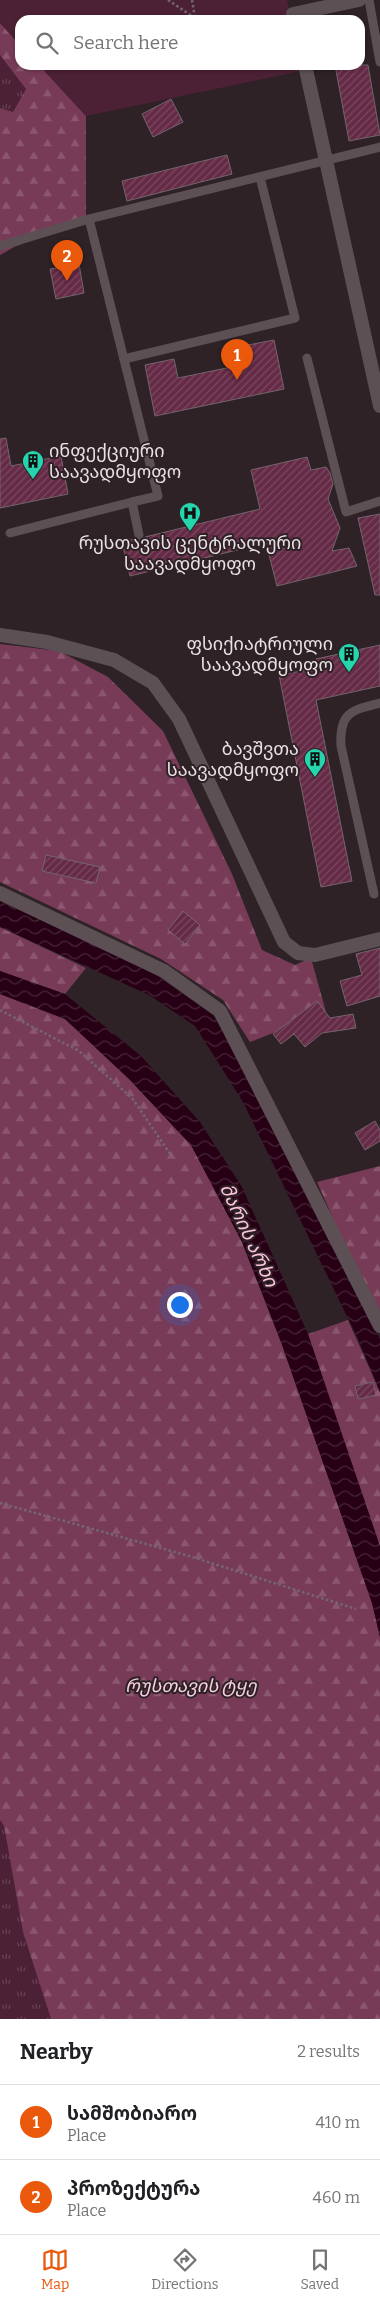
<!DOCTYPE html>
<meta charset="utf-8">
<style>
:root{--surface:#fff;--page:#f2f2f2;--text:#202124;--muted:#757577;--line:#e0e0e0;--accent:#ea580c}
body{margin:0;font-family:Bitter,"Noto Sans Georgian",serif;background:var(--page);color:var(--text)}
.you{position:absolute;left:179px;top:1304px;width:18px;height:18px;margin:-12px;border:4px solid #fff;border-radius:50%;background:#1a73e8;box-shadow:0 0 0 8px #1a73e833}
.badge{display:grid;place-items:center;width:32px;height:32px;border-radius:50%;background:var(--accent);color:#fff;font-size:16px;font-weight:700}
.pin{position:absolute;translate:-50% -41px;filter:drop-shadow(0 1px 2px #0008)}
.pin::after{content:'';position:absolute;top:26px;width:18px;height:15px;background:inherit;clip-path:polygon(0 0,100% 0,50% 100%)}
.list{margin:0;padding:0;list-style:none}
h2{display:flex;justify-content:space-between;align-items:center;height:65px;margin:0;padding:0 20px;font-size:21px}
h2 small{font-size:16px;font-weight:400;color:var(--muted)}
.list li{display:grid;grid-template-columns:32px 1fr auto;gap:15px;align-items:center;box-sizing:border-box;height:75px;padding:0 20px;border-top:1px solid var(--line)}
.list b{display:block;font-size:19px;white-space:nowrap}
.list p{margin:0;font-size:16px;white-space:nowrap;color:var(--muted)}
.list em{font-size:16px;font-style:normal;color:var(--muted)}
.icon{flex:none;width:28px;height:28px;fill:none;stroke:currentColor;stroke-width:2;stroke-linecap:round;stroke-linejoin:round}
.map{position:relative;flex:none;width:380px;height:2019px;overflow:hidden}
.search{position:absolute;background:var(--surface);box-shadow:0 1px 4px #0004;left:15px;right:15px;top:15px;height:55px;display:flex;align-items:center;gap:12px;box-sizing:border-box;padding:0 18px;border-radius:15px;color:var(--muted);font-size:19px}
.sheet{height:215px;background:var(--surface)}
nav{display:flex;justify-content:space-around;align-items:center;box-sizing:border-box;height:70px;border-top:1px solid var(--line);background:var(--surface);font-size:14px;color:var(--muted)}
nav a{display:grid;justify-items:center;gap:2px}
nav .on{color:var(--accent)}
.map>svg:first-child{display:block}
</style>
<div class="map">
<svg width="380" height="2019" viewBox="0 0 380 2019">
<defs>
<pattern id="grass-tufts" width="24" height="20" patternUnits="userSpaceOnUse" patternTransform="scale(1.25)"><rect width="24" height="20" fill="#4d2135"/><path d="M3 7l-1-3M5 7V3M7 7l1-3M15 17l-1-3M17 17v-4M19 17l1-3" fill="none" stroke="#674152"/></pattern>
<pattern id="forest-firs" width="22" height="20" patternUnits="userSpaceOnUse" patternTransform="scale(1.25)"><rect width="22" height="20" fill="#783b57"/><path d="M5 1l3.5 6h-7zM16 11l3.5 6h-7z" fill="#8b576f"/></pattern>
<pattern id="water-waves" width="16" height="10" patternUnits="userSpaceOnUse" patternTransform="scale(1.25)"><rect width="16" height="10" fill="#270015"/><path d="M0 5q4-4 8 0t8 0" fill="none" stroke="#462537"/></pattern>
<pattern id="building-hatch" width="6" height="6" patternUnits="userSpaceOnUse" patternTransform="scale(1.25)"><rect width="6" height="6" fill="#652a46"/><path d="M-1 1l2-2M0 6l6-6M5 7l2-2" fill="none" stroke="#7b4961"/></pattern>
</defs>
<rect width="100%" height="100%" fill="#2e2226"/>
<g fill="url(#grass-tufts)">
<path d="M0,55L26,89L13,112L0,108Z"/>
<path d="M0,1820L4,1826L23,1932L51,2019H0Z"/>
</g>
<g fill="url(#forest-firs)">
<path d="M0,23L20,45V65H39L86,116V221L16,246L0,255V108L13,112L26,89L0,55Z"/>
<path d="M0,644L59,651L108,677L163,731L232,874L262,950L295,965L311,958L326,1012L250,1042L223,1000L161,959L0,882Z"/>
<path d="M0,927L86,968L65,994L0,971Z"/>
<path d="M0,994L65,1019L129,1079L191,1145L242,1242L281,1342L372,1603L380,1637V2019H51L23,1932L4,1826L0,1820Z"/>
<path d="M380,1166V1325L317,1182Z"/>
<path d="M348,1320L380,1392V1550L308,1334Z"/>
</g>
<g fill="#4d2135">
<path d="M0,0H287L291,20H20V45L0,23Z"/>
<path d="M39,65H300L301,71L86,116Z"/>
</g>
<g fill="url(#water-waves)">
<path d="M0,901L156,975L213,1015L260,1095L380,1339V1392L358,1339L243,1102L195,1026L149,995L0,927Z"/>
<path d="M0,971L65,994L141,1056L200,1122L242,1187L308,1334L380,1546V1637L372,1603L281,1342L242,1242L191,1145L129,1079L65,1019L0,994Z"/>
</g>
<g fill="url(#building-hatch)" stroke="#73656b">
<path d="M335,65H368L380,135L349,141Z"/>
<path d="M171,99L183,122L153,137L142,114Z"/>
<path d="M227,155L232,174L127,201L122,181Z"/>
<path d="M79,264L84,293L56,299L50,269Z"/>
<path d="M274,340L284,389L155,416L145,365L174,359L178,378L246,364L243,346Z"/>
<path d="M6,438L11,466L61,456L68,494L0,508V439Z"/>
<path d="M307,457L311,470L326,467L330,473L333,484L328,499L340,528L332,551L349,548L357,566L277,586L266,543L130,576L122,542L134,539L141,541L145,537L260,509L251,470Z"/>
<path d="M380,514V595H375L358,518Z"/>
<path d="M380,645V686L316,700L352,881L321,887L279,675L318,668L316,659Z"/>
<path d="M46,855L100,867L96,883L42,871Z"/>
<path d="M183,911L200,925L185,944L168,930Z"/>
<path d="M380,948V996L347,1006L340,981L362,975L356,954Z"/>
<path d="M317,1001L330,1018L353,1014L356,1028L322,1033L305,1047L294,1034L281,1044L273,1034Z"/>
<path d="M375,1121L380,1130V1141L365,1150L355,1133Z"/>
<path d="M373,1382L376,1395L358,1399L355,1386Z"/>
</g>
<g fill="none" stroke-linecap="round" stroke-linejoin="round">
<g stroke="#73686c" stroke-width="2.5" stroke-dasharray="2.5 2.5" stroke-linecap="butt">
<path d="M168,0L198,20"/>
<path d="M192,0L195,18"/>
<path d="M263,20L281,16"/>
<path d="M0,1010L79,1051L132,1098L171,1155"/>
<path d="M0,1503L189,1556L356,1609"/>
</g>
<g stroke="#5d5055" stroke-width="9">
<path d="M369,0L380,62"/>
<path d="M0,246L89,219"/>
<path d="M307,358L346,512L380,501"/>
<path d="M124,359L295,318L260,177"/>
<path d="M10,533L132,502"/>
<path d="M139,535L132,502L158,496L89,219L380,147"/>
<path d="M374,894L341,746C339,713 351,710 380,703"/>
</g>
<g stroke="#5d5055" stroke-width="14">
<path d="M293,14L359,0"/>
<path d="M305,65L380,406"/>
<path d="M0,635L47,642L114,660L153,683L179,719L284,942L298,953L315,955L380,939"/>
<path d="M0,893L164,971L220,1011L380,1326"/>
</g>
</g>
<defs>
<g id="building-pin" transform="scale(1.125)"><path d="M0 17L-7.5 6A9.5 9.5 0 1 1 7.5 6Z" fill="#25d5ae" stroke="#2e2226"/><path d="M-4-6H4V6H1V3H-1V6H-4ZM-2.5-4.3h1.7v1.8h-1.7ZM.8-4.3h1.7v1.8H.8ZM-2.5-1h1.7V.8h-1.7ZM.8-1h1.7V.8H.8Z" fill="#111"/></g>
<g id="hospital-pin" transform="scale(1.125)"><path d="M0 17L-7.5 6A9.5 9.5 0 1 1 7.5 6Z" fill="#25d5ae" stroke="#2e2226"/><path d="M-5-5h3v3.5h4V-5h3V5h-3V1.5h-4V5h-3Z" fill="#111"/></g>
</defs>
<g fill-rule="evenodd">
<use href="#building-pin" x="33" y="461"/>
<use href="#hospital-pin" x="190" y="513"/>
<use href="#building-pin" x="349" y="654"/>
<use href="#building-pin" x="315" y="759"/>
</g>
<g text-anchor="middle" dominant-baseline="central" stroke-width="4" stroke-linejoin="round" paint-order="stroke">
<g font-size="18" fill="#e9e1e4" stroke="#2e2226" text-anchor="end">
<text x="49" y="451" text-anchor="start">ინფექციური<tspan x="49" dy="21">საავადმყოფო</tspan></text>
<text x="190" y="543" text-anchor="middle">რუსთავის ცენტრალური<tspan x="190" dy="21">საავადმყოფო</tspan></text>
<text x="333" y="644">ფსიქიატრიული<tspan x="333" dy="21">საავადმყოფო</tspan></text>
<text x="299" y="749">ბავშვთა<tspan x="299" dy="21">საავადმყოფო</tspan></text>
</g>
<g font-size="18" font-style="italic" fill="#f8d0e0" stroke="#2e2226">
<text x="191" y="1686">რუსთავის ტყე</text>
</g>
<g font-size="19" font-style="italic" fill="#fec4dc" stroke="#2e2226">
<text transform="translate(249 1235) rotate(65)">მარის არხი</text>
</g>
</g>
</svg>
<div class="you"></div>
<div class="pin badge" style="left:237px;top:380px">1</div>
<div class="pin badge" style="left:67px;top:281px">2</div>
<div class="search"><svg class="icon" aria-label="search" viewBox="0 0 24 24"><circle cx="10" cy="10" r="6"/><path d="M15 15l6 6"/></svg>Search here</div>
</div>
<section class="sheet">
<h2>Nearby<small>2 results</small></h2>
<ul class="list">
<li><span class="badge">1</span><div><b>სამშობიარო</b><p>Place</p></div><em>410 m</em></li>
<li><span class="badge">2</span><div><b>პროზექტურა</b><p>Place</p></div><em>460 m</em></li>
</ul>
</section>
<nav>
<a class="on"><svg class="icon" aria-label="map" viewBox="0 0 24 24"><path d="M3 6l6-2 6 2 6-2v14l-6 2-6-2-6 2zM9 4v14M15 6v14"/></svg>Map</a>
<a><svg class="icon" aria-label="directions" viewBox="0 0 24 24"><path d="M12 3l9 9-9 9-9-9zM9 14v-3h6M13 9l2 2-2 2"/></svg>Directions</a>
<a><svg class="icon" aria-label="saved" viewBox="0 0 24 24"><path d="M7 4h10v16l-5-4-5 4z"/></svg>Saved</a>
</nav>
